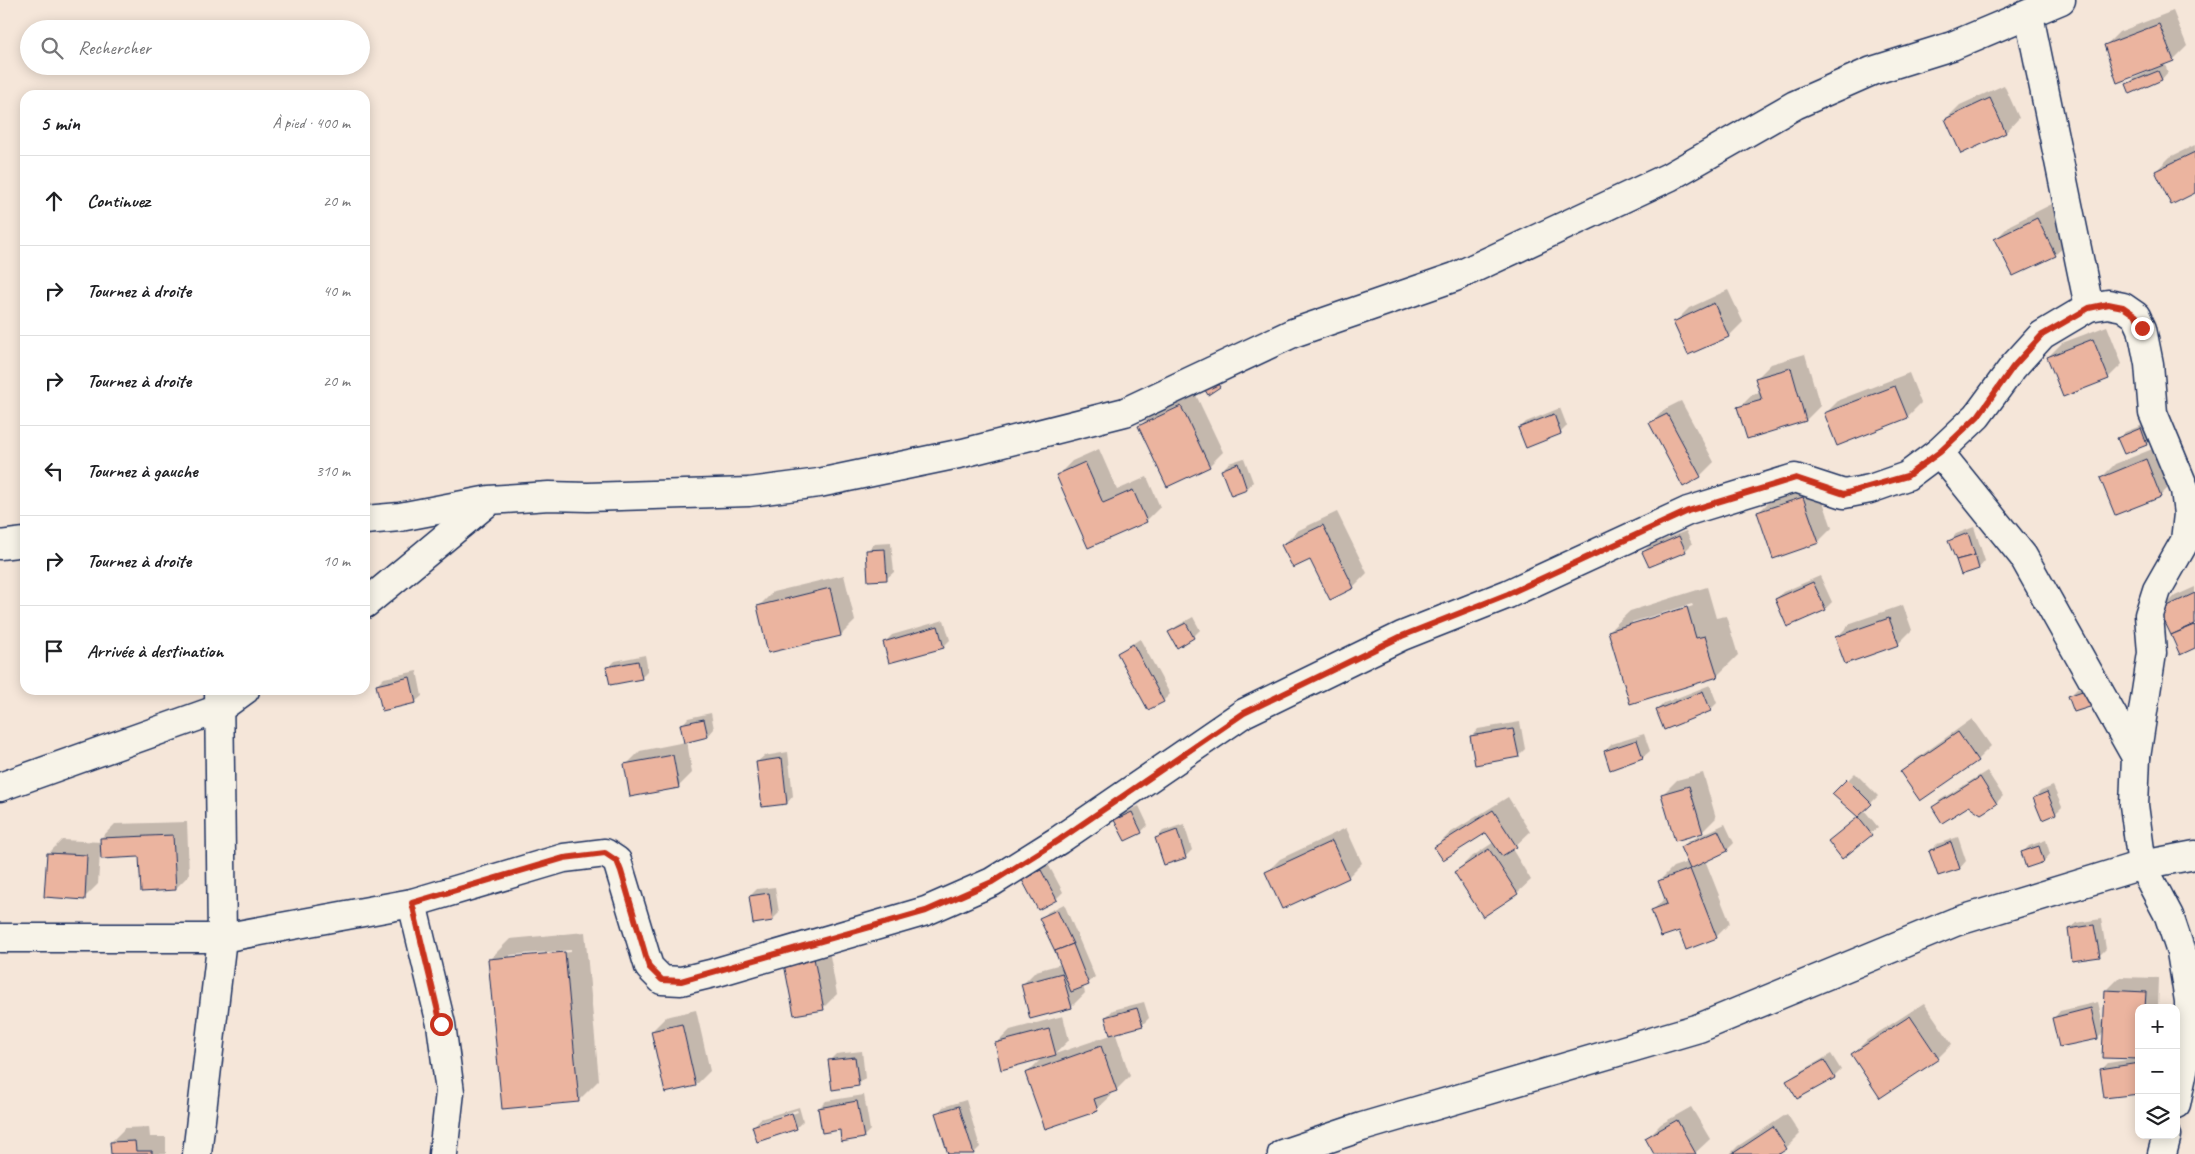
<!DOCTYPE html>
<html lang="fr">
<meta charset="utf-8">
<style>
:root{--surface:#fff;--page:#f6f6f6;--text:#202124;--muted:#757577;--line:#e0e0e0}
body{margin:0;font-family:Caveat,sans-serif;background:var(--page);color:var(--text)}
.controls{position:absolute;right:15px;bottom:15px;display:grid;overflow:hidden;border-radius:10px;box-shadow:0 2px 12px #0003}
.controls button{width:45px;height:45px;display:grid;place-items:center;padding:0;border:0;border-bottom:1px solid var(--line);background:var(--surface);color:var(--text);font:25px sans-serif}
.stop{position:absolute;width:15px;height:15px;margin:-11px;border:4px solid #c8321e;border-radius:50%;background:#fff}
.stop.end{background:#c8321e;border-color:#fff;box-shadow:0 1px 5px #0008}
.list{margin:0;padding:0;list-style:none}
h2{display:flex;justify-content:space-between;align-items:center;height:65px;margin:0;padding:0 20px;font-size:21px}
h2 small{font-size:16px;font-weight:400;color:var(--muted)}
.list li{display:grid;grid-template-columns:32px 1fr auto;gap:15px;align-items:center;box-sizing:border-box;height:90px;padding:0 20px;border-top:1px solid var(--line)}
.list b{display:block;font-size:19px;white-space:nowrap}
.list em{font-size:16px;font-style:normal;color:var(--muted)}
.icon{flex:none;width:28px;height:28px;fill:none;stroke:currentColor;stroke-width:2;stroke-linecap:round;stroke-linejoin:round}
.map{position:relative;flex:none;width:2195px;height:1154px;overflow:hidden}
.search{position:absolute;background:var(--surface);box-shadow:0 2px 12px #0003;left:20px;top:20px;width:350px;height:55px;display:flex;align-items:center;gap:12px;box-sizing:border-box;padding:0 18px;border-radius:28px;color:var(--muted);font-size:19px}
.panel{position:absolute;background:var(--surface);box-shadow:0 2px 12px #0003;left:20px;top:90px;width:350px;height:605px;border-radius:15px}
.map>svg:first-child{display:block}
</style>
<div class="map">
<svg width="2195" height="1154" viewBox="0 0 2195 1154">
<rect width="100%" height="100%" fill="#f5e6d9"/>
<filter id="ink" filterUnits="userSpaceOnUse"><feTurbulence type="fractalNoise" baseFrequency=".02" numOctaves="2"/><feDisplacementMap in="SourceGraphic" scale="10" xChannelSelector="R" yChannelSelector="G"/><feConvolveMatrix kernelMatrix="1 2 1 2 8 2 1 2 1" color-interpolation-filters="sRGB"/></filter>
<g filter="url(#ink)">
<g fill="#0003" fill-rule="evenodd">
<path d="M2173,11L2187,46L2173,60L2164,63L2168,72L2162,79L2128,85L2134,78L2152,70L2151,68L2105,46L2119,32Z"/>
<path d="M2004,85L2019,118L2006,132L1946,119L1960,105Z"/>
<path d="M2195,145V192L2156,171L2170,157Z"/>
<path d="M2052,204L2070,241L2056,254L2013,274L1996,239L2010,225Z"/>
<path d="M1728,290L1743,322L1729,336L1689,353L1675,322L1689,308Z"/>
<path d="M2107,326L2122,364L2108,378L2048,357L2062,343Z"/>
<path d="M1805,354L1820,406L1806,420L1739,408L1753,394L1760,392L1757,378L1771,364Z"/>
<path d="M1909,373L1921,403L1907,417L1825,414L1839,400Z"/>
<path d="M1195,393L1223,452L1209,466L1140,426L1154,412Z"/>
<path d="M1681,401L1714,462L1700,476L1651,423L1665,409Z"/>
<path d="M1560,408L1567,426L1560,433L1519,429L1526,422Z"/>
<path d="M2148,423L2153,437L2147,444L2124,452L2118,439L2125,432Z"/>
<path d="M2160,446L2174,482L2160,496L2101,478L2115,464Z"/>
<path d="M1099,449L1117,490L1147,477L1160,507L1146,521L1089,546L1058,475L1072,461Z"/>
<path d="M1244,458L1253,482L1247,489L1222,470L1229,463Z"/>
<path d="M1817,484L1832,528L1818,542L1758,513L1772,499Z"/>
<path d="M1337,512L1367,573L1353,587L1311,558L1283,545L1297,531Z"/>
<path d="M1974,527L1985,561L1979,568L1950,541L1956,534Z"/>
<path d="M1686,531L1692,544L1685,551L1643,552L1650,545Z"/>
<path d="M891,543L894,572L887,578L867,551L874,544Z"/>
<path d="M844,575L855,621L841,635L769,651L759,606L773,592Z"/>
<path d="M1820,576L1832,602L1825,609L1776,599L1783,592Z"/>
<path d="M1707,587L1716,618L1726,616L1738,655L1717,676L1609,631L1630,611ZM1692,604L1693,606L1632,625V622Z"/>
<path d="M2195,587V647L2180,653L2161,610L2175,596Z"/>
<path d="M1903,605L1912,630L1898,644L1837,637L1851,623Z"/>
<path d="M1193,617L1200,630L1193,637L1170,632L1177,626Z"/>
<path d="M944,620L950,640L943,647L885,642L892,635Z"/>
<path d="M1140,639L1170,694L1163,701L1118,653Z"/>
<path d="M645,655L648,671L641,678L608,668L615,661Z"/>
<path d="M417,671L422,696L415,702L377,685L384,678Z"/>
<path d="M2095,684L2093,705L2070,696L2077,689Z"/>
<path d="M1710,685L1717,703L1710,710H1657L1664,703Z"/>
<path d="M711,713L714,729L708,736L687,741L692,773L678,787L626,765L640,751L685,742L682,725L688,718Z"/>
<path d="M1972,719L1991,746L1977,760L1921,799L1902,773L1916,759Z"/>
<path d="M1520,722L1525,749L1518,756L1472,736L1478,729Z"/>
<path d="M1644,734L1650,751L1643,757L1611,768L1605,751L1612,744Z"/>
<path d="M788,752L793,796L787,803L757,762L764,756Z"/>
<path d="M1987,771L2003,796L1996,803L1934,807L1940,800Z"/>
<path d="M1703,773L1716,818L1702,832L1663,794L1677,780Z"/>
<path d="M1855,773L1878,796L1864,810L1878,827L1842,857L1829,841L1859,816L1834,794Z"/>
<path d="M2053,786L2062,807L2056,813L2034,798L2041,791Z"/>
<path d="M1508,797L1530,832L1512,849L1531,880L1517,893L1456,872L1470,858L1494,842L1487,831L1436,847L1450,833Z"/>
<path d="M1139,806L1148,825L1141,832L1116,821L1123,814Z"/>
<path d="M187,822L189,875L175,889L140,856L100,852L98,884L84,898L48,854L62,840L101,842V838L115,824Z"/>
<path d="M1184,824L1192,850L1185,857L1157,838L1163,831Z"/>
<path d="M1725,824L1734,843L1727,850L1705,860L1730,923L1716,937L1687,948L1679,929L1652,911L1665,898L1659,881L1673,867L1688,862L1682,847L1689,841Z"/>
<path d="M1346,828L1362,863L1349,876L1282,907L1266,873L1280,859Z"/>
<path d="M1958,837L1966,861L1960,868L1930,851L1937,844Z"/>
<path d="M2046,840L2050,854L2044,861L2022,853L2029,846Z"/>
<path d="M1048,864L1063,892L1056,899L1023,881L1030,874Z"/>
<path d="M775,887L779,913L772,920L750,896L757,889Z"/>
<path d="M1064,904L1095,977L1083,986L1085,993L1071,1007L1022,985L1036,971L1061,964L1041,919L1048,912Z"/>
<path d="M2101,919L2106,949L2099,956L2069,929L2076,923Z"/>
<path d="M585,932L599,1080L578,1101L490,959L510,939ZM571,950V952L510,958V955Z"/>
<path d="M828,945L837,994L823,1008L785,964Z"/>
<path d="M2120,977L2159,978L2158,1008H2139V1092L2101,1070L2108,1063L2133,1059L2105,1031L2098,1038L2060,1046L2054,1018L2060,1011L2098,1002L2104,1028L2106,991Z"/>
<path d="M1144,1002L1149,1018L1142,1025L1115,1032L1130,1076L1116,1090L1110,1092L1111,1096L1097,1109L1026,1074L1043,1057L996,1044L1010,1030L1063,1016L1069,1040L1055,1054L1111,1035L1106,1017L1113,1010Z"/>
<path d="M1924,1003L1952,1044L1938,1058L1853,1054L1867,1040Z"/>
<path d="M696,1010L710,1071L696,1085L652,1031L666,1017Z"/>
<path d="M862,1051L865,1078L858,1085L829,1061L836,1054Z"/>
<path d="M1831,1054L1841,1070L1834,1077L1788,1082L1795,1075Z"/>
<path d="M864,1095L870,1130L863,1137L841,1128L819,1108L826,1101Z"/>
<path d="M966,1100L980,1147L973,1154H949L937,1114L943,1107Z"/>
<path d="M799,1107L803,1121L796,1128L754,1126L760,1119ZM797,1110L798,1112L760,1125V1122Z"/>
<path d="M1691,1107L1710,1139L1694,1154H1656L1647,1138L1661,1124Z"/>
<path d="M1787,1114L1800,1134L1786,1148L1777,1154H1730L1738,1146Z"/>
<path d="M149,1127L150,1137H166V1154H112L111,1142L125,1128Z"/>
</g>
<g fill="#ebb49f" stroke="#1b2f5e">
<path d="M2159,24L2174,61L2117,83L2104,45Z"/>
<path d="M2158,71L2162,80L2130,94L2126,84Z"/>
<path d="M1990,98L2006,133L1961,154L1945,119Z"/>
<path d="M2195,152V193L2171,205L2155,171Z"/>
<path d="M2037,218L2056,256L2013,276L1994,239Z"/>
<path d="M1714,303L1729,337L1688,355L1673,322Z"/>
<path d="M2093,339L2109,379L2063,397L2047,357Z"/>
<path d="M1791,368L1806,421L1747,439L1737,407L1762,400L1755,378Z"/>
<path d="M1212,375L1220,387L1208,395L1200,382Z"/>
<path d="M1895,386L1908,418L1837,446L1824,413Z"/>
<path d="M1181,406L1210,467L1167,487L1138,426Z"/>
<path d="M1554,414L1561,434L1526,448L1518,428Z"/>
<path d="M1667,414L1701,477L1683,487L1649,423Z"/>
<path d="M2141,428L2147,445L2124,454L2117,438Z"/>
<path d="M2146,459L2161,497L2115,515L2100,478Z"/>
<path d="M1085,462L1103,503L1133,490L1147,522L1088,548L1056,475Z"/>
<path d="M1238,463L1247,490L1231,496L1221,470Z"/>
<path d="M1803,497L1819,543L1773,559L1757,512Z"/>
<path d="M1323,525L1354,588L1330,600L1310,560L1293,568L1281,545Z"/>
<path d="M1968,533L1975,555L1956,560L1948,541Z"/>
<path d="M1679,536L1686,552L1649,567L1642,552Z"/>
<path d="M885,549L887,580L868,581L866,550Z"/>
<path d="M1975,555L1979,569L1961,575L1956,560Z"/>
<path d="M1813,582L1826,610L1787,627L1775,599Z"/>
<path d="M830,588L841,636L768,653L757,606Z"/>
<path d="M2195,593V624L2171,635L2159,610Z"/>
<path d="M1687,607L1696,638L1705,636L1718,677L1630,704L1608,631Z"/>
<path d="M1889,618L1899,645L1845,664L1835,637Z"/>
<path d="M1186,623L1194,638L1177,648L1168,632Z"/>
<path d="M2195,625V648L2180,655L2171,635Z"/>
<path d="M938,626L944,648L889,663L883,642Z"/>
<path d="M1133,644L1164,702L1148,710L1117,653Z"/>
<path d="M638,661L642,679L610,685L606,667Z"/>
<path d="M410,677L416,703L382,711L376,685Z"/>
<path d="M2088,689L2093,706L2074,712L2068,696Z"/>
<path d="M1703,691L1711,711L1664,730L1656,710Z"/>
<path d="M704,719L708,737L684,743L680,724Z"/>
<path d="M1513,729L1519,757L1475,765L1470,736Z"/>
<path d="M1958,732L1978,761L1920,801L1900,772Z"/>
<path d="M1637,740L1643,758L1610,770L1604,751Z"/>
<path d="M673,755L679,788L630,797L624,764Z"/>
<path d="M782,758L787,804L762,807L756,762Z"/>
<path d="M1980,777L1997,804L1981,814L1969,806L1942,823L1932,807Z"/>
<path d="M1847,779L1872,804L1858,817L1832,794Z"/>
<path d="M1689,786L1703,833L1675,841L1661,794Z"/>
<path d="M2047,792L2056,814L2042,820L2033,798Z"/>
<path d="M1493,810L1517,847L1502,856L1486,833L1443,860L1434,847Z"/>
<path d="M1132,812L1142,833L1125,841L1114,820Z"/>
<path d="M1858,817L1872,835L1842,859L1828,841Z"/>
<path d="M1177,830L1186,858L1164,865L1155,838Z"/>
<path d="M1718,830L1728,851L1690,869L1680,847Z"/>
<path d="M173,835L176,890L141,892L139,857L101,859L100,838Z"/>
<path d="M1332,841L1349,878L1282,909L1265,872Z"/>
<path d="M1951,842L1960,869L1938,876L1929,851Z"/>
<path d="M2039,846L2044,862L2026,868L2021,852Z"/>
<path d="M1489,849L1518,894L1483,917L1454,872Z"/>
<path d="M47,853L87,855L85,900L44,897Z"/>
<path d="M1690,869L1717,938L1686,950L1679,931L1661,937L1651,910L1667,904L1658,881Z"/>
<path d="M1041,870L1057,900L1038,910L1022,880Z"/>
<path d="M769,893L773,921L753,924L749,896Z"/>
<path d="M1057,910L1073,944L1055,951L1039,918Z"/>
<path d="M2094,925L2100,957L2072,961L2068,929Z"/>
<path d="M1073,944L1089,985L1071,992L1055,951Z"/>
<path d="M565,952L579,1102L502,1109L488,959Z"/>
<path d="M814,958L824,1010L794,1015L784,964Z"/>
<path d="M1062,973L1072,1008L1030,1019L1021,984Z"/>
<path d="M2105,990L2146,992L2145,1008H2139V1059L2102,1058Z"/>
<path d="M1137,1008L1143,1026L1110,1035L1105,1017Z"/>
<path d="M2091,1008L2098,1039L2059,1047L2052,1018Z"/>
<path d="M1910,1016L1939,1059L1880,1098L1851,1054Z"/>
<path d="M682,1024L696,1086L665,1093L651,1031Z"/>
<path d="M1049,1029L1056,1055L1001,1070L995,1043Z"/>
<path d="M1101,1046L1117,1091L1094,1099L1098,1111L1045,1129L1025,1073Z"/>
<path d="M855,1057L859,1086L832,1090L828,1060Z"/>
<path d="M1824,1060L1835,1078L1797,1099L1786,1081Z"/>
<path d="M2139,1063V1094L2104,1098L2100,1069Z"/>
<path d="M857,1101L864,1138L841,1142L840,1130L822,1133L818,1108Z"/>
<path d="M959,1106L974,1154H948L935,1113Z"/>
<path d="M792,1113L797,1129L757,1142L752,1126Z"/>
<path d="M1677,1120L1696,1154H1654L1645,1138Z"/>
<path d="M1773,1127L1787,1149L1779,1154H1732Z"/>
<path d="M135,1141L136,1151H152V1154H111L110,1142Z"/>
</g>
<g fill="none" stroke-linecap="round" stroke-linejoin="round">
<g stroke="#1b2f5e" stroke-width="31">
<g id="minor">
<path d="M2029,15L2089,307"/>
<path d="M1939,452L2023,556L2136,757"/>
<path d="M365,520L400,517L489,500L549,496L588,497L749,492L819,483L963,453L1125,412L1293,333L1455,277L1669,177L1795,105L1872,71L1952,46L2061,0"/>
<path d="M0,545L25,542"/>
<path d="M365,604L489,501"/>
<path d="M0,787L219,709L245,690"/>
<path d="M412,903L441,1024L450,1092L443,1154"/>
<path d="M0,938H222L412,903L564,858L605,853L617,861L649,967L662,980L681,981L714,973L926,911L992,882L1059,840L1244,713L1402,636L1508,594L1688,511L1795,478L1844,494L1870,489L1907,476L1939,452L1977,416L2013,367L2042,335L2089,307L2108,304L2123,307L2136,316L2142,329L2149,364L2153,413L2185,490L2188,514L2185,541L2157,590L2149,615L2152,653L2136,757L2134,805L2142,865L2169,916L2181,952L2189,1001V1042L2176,1104"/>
<path d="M197,1154L222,938L219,690"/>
<path d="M1282,1154L1362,1127L1699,1028L1955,922L2142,865L2195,855"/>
<path d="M2162,1154L2167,1135"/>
</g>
</g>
<use href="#minor" stroke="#f7f3e8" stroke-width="28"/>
</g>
</g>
<g fill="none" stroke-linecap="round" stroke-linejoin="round" filter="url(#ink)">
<path stroke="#c8321e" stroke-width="6" d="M441,1024L412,903L564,858L605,853L617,861L621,871L649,967L662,980L681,981L926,911L992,882L1059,840L1244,713L1402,636L1508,594L1688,511L1796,478L1844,494L1907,476L1940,452L1978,416L2013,367L2042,335L2089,308L2108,304L2123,307L2136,316L2142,328"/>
</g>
</svg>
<div class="controls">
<button>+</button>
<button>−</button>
<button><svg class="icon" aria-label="layers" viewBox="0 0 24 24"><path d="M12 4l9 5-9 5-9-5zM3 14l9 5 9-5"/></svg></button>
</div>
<div class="stop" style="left:441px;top:1024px"></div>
<div class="stop end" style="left:2142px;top:328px"></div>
<div class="search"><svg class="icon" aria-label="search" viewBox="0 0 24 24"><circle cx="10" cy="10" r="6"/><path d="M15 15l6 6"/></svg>Rechercher</div>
<section class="panel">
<h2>5 min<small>À pied · 400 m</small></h2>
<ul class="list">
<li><svg class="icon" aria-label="ahead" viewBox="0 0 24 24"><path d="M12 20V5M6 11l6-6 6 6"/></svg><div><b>Continuez</b></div><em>20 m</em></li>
<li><svg class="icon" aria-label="right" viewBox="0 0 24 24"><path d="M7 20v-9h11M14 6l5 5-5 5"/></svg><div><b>Tournez à droite</b></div><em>40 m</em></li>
<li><svg class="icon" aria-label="right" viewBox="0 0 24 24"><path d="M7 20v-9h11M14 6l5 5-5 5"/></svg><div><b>Tournez à droite</b></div><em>20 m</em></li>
<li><svg class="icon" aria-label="left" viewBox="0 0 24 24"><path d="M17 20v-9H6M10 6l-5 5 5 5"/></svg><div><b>Tournez à gauche</b></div><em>310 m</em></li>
<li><svg class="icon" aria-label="right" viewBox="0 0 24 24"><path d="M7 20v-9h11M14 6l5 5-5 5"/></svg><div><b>Tournez à droite</b></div><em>10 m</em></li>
<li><svg class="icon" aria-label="arrive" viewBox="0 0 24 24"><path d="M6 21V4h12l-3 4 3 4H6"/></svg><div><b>Arrivée à destination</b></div></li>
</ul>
</section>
</div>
